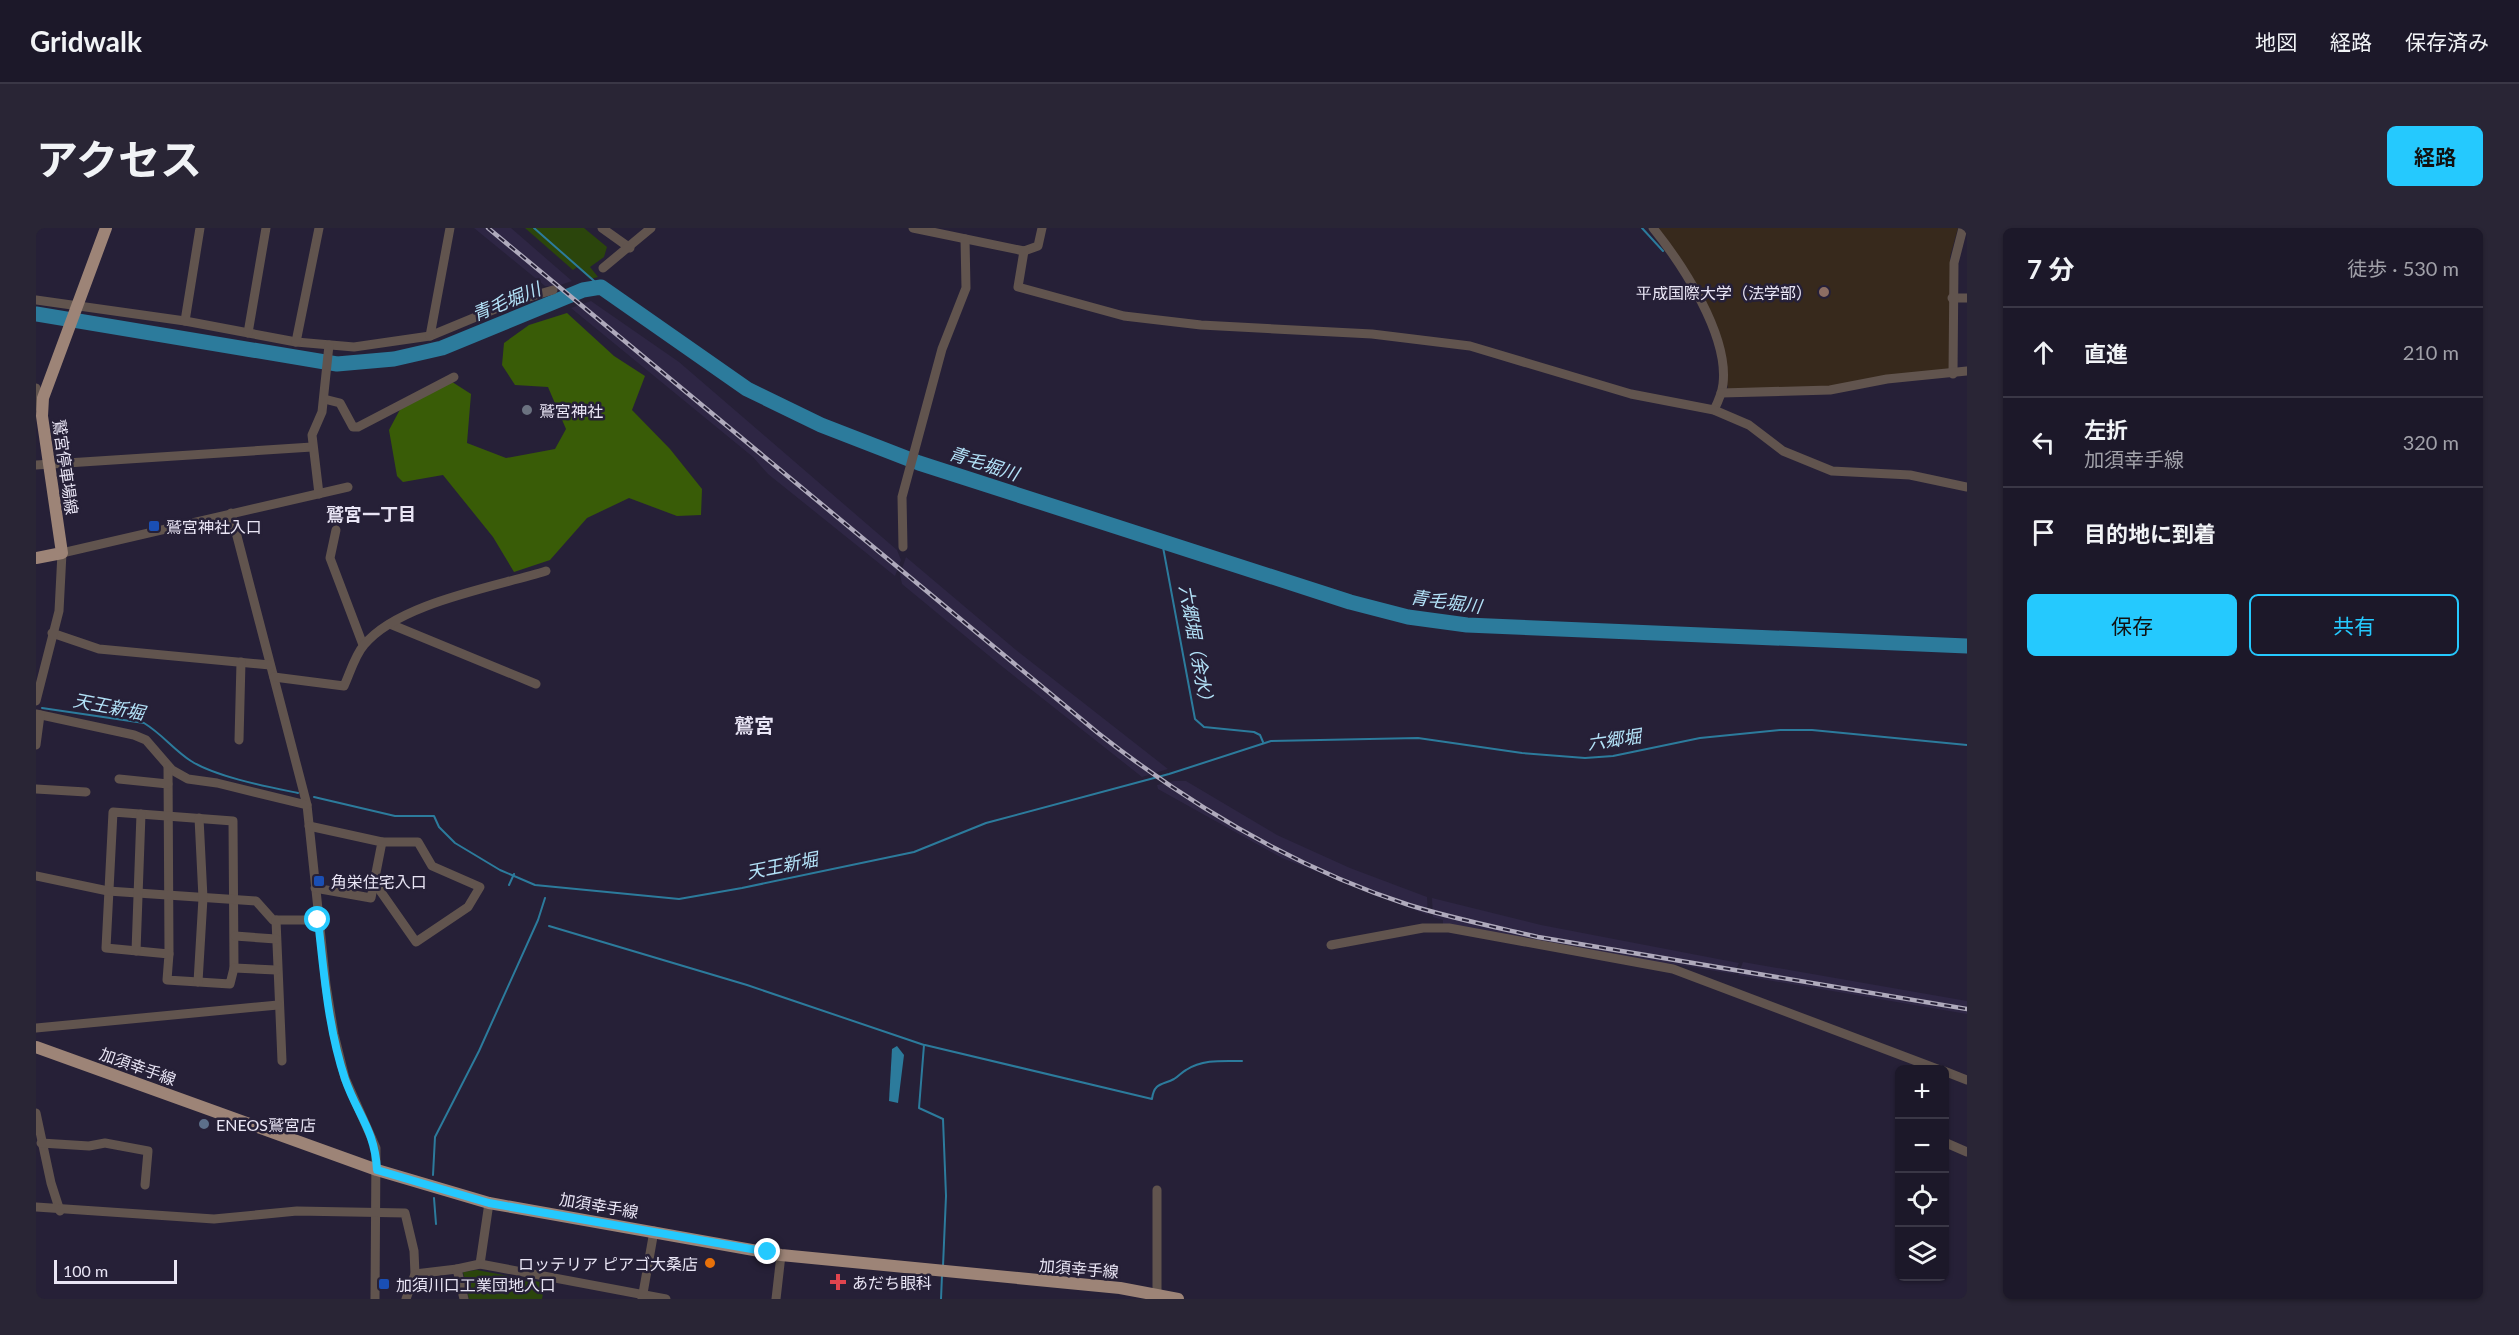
<!DOCTYPE html>
<html lang="ja">
<meta charset="utf-8">
<style>
:root{--surface:#1c1829;--page:#292535;--text:#f1f3f6;--muted:#a0a0a8;--line:#3a3746;--accent:#25c9fe}
body{margin:0;font-family:Lato,"Noto Sans JP",sans-serif;background:var(--page);color:var(--text)}
.controls{position:absolute;right:18px;bottom:18px;display:grid;overflow:hidden;border-radius:9px;box-shadow:0 2px 4px #0004}
.controls button{width:54px;height:54px;display:grid;place-items:center;padding:0;border:0;border-bottom:2px solid var(--line);background:var(--surface);color:var(--text);font:30px sans-serif}
.scale{position:absolute;left:18px;bottom:15px;width:123px;box-sizing:border-box;padding-left:6px;border:3px solid #e9e5f5;border-top:0;font-size:16px;line-height:21px;white-space:nowrap;color:#e9e5f5;-webkit-text-stroke:4px #262037;paint-order:stroke}
.stop{position:absolute;width:18px;height:18px;margin:-14px;border:4px solid #25c9fe;border-radius:50%;background:#fff}
.stop.end{background:#25c9fe;border-color:#fff;box-shadow:0 2px 6px #0008}
.list{margin:0;padding:0;list-style:none}
h2{display:flex;justify-content:space-between;align-items:center;height:78px;margin:0;padding:0 24px;font-size:26px}
h2 small{font-size:20px;font-weight:400;color:var(--muted)}
.list li{display:grid;grid-template-columns:39px 1fr auto;gap:18px;align-items:center;box-sizing:border-box;height:90px;padding:0 24px;border-top:2px solid var(--line)}
.list b{display:block;font-size:22px;white-space:nowrap}
.list p{margin:0;font-size:20px;white-space:nowrap;color:var(--muted)}
.list em{font-size:20px;font-style:normal;color:var(--muted)}
.actions{display:flex;gap:12px;padding:18px 24px}
.actions a{flex:1;padding:14px 0;border:2px solid var(--accent);border-radius:9px;text-align:center;font-size:21px;color:var(--accent)}
.actions .main{background:var(--accent);color:#111}
.icon{flex:none;width:33px;height:33px;fill:none;stroke:currentColor;stroke-width:2;stroke-linecap:round;stroke-linejoin:round}
.map{position:relative;flex:none;width:1931px;height:1071px;overflow:hidden;border-radius:9px}
header{display:flex;align-items:center;gap:36px;box-sizing:border-box;height:84px;padding:0 30px;background:var(--surface);border-bottom:2px solid var(--line)}
header strong{font-size:28px}
nav{display:flex;gap:33px;margin-inline-start:auto;font-size:21px}
.intro{display:flex;align-items:center;justify-content:space-between;box-sizing:border-box;height:144px;padding:0 36px}
h1{margin:0;font-size:42px}
.button{padding:15px 27px;border-radius:9px;background:var(--accent);color:#111;font-size:21px;font-weight:700}
main{display:flex;gap:36px;padding:0 36px}
aside{flex:1;background:var(--surface);border-radius:9px;box-shadow:0 2px 4px #0004}
.map>svg:first-child{display:block}
</style>
<header>
<strong>Gridwalk</strong>
<nav><a>地図</a><a>経路</a><a>保存済み</a></nav>
</header>
<div class="intro"><h1>アクセス</h1><a class="button">経路</a></div>
<main>
<div class="map">
<svg width="1931" height="1071" viewBox="0 0 1931 1071">
<rect width="100%" height="100%" fill="#262037"/>
<g fill="#2e2644">
<path d="M438,0H475L536,53L518,59L509,58Z"/>
<path d="M555,73L643,134L861,322L865,332L859,348L732,246L717,229L535,80Z"/>
<path d="M870,329L980,422L1132,541L1106,549L963,436L866,356L864,347Z"/>
<path d="M1138,553H1150L1241,607L1314,640L1391,669L1392,687L1246,630L1122,561L1121,557Z"/>
<path d="M1396,670L1505,697L1703,735L1698,746L1631,735L1630,737L1407,696V692L1397,689Z"/>
<path d="M1707,734L1931,773V786L1702,747Z"/>
</g>
<path fill="#37291c" d="M1621,0H1922L1914,29V144L1798,158L1692,162L1687,126L1675,86Z"/>
<g fill="#2b450c">
<path d="M489,0H548L571,19L568,29L554,39L562,49L554,51L541,39L537,42Z"/>
<path d="M441,1042L509,1055L506,1071H433L427,1044Z"/>
</g>
<path fill="#395c07" d="M531,85L578,128L609,148L596,182L634,221L666,261L665,287L641,288L593,270L551,290L514,332L478,344L457,309L407,247L367,254L361,248L353,202L368,174L410,150L435,166L431,215L470,230L519,221L530,201L512,159L479,157L466,137L468,115L493,97Z"/>
<path fill="#2c7b9c" d="M861,818L868,827L862,875L853,873L856,821Z"/>
<g fill="none" stroke-linecap="round" stroke-linejoin="round">
<g stroke="#2c7b9c" stroke-width="2">
<path d="M498,0L565,59"/>
<path d="M1606,0L1627,23"/>
<path d="M1129,313L1127,319L1159,491L1168,499L1218,504L1224,507L1227,514"/>
<path d="M6,480L108,495C126,506 138,522 155,533C180,549 233,559 262,565"/>
<path d="M278,569L359,588H398L403,599L419,615L464,642L499,657L643,671L706,660L878,624L950,595L1133,546L1235,513L1382,510L1486,525L1549,530L1577,528L1664,510L1744,502H1776L1931,517"/>
<path d="M473,657L478,646"/>
<path d="M513,698L711,757L888,817L883,880L907,891L910,968L907,1038"/>
<path d="M889,817L1116,871C1118,854 1127,857 1138,851C1143,848 1146,844 1150,842C1167,831 1187,833 1206,833"/>
<path d="M397,947L399,909L443,823L502,692L509,670"/>
<path d="M398,970L400,996"/>
<path d="M905,1071L906,1047"/>
</g>
<path stroke="#2c7b9c" stroke-width="15" d="M0,86L301,136L358,131L406,120L547,62L565,59L711,161L785,197L883,235L1314,374L1372,389L1431,397L1931,418"/>
<g stroke="#61544e" stroke-width="9">
<path d="M566,0L594,20"/>
<path d="M877,0L988,23L1002,18L1006,0"/>
<path d="M1617,0C1646,36 1693,107 1687,156C1686,165 1682,174 1678,182"/>
<path d="M988,23L982,59L1088,88L1165,97L1336,106L1434,118L1595,166L1678,182L1713,197L1747,223L1796,243L1874,247L1931,259"/>
<path d="M567,40L615,0"/>
<path d="M1916,70H1931"/>
<path d="M0,72L149,93L260,114L318,119L394,108L476,74L517,62"/>
<path d="M149,93L164,0"/>
<path d="M212,105L230,0"/>
<path d="M394,108L414,0"/>
<path d="M260,114L283,0"/>
<path d="M1917,146L1918,35L1927,0"/>
<path d="M0,160L6,179L0,178"/>
<path d="M1685,165L1794,162L1851,151L1931,143"/>
<path d="M288,171L304,175L317,199H322L418,149"/>
<path d="M0,237L276,219"/>
<path d="M283,266L276,207L286,184L293,117"/>
<path d="M195,285L271,577L290,757L298,806L309,850L340,920L339,1071"/>
<path d="M300,302L294,330L327,417"/>
<path d="M867,319L866,269L906,121L930,60L929,11"/>
<path d="M354,396L500,456"/>
<path d="M16,405L63,421L234,437"/>
<path d="M238,449L308,458C314,445 319,427 328,417C362,375 459,359 510,343"/>
<path d="M0,473L23,383L26,325L312,259"/>
<path d="M0,486L98,507L110,512L136,542L152,551L181,555L271,577"/>
<path d="M203,512L205,434"/>
<path d="M0,517L4,487"/>
<path d="M132,538L133,726"/>
<path d="M83,551L132,556"/>
<path d="M0,561L50,564"/>
<path d="M77,584L197,593L198,740L194,756L131,752L133,726L70,720Z"/>
<path d="M273,598L346,614L335,670L279,660"/>
<path d="M0,648L72,663L220,673L237,692H282"/>
<path d="M338,654L380,714L432,679L444,659L396,638L382,614H346"/>
<path d="M240,692L246,833"/>
<path d="M199,708L240,711"/>
<path d="M1295,717L1387,700H1413L1637,741L1904,842"/>
<path d="M100,723L105,586"/>
<path d="M198,740L240,742"/>
<path d="M162,754L167,670L163,590"/>
<path d="M0,800L242,777"/>
<path d="M1908,843L1931,852"/>
<path d="M0,885L15,955L24,983"/>
<path d="M1908,914L1931,924"/>
<path d="M5,915L53,918L69,915L112,923L109,957"/>
<path d="M1121,962V1065"/>
<path d="M0,979L178,991L261,983L369,985L378,1023L379,1046L370,1071"/>
<path d="M444,1036L453,975"/>
<path d="M379,1046L421,1041"/>
<path d="M428,1071L421,1041L444,1036L630,1071"/>
<path d="M606,1071L618,1003"/>
<path d="M740,1071L745,1027"/>
</g>
<g stroke="#9d8477" stroke-width="12">
<path d="M0,330L26,325L6,188L7,170L70,0"/>
<path d="M0,819L341,942L453,975L745,1027L1084,1060L1142,1071"/>
</g>
<g stroke="#afaabc" stroke-width="4.5">
<path id="rail" d="M452,0L1062,505C1155,578 1260,640 1373,677C1415,690 1459,699 1502,709L1931,781"/>
</g>
<use href="#rail" stroke="#262037" stroke-width="2" stroke-dasharray="7" stroke-linecap="butt"/>
</g>
<g fill="none" stroke-linecap="round" stroke-linejoin="round">
<path stroke="#25c9fe" stroke-width="8" d="M282,692C288,745 292,800 309,851C321,886 339,902 341,942L453,975L732,1024"/>
</g>
<circle fill="#8d6e63" stroke="#262037" stroke-width="2" cx="1788" cy="64" r="6"/>
<circle fill="#6b7280" stroke="#262037" stroke-width="2" cx="491" cy="182" r="6"/>
<g fill="#1a4fb4" stroke="#262037" stroke-width="2">
<rect x="112" y="292" width="12" height="12" rx="3"/>
<rect x="277" y="647" width="12" height="12" rx="3"/>
<rect x="342" y="1050" width="12" height="12" rx="3"/>
</g>
<circle fill="#5c6f8a" stroke="#262037" stroke-width="2" cx="168" cy="896" r="6"/>
<circle fill="#e8710a" stroke="#262037" stroke-width="2" cx="674" cy="1035" r="6"/>
<path fill="#e0444e" stroke="#262037" stroke-width="2" d="M799 1045h6v6h6v6h-6v6h-6v-6h-6v-6h6z"/>
<g text-anchor="middle" dominant-baseline="central" stroke-width="5" stroke-linejoin="round" paint-order="stroke">
<g font-size="16" fill="#e9e5f5" stroke="#262037" text-anchor="start">
<text x="1776" y="64" text-anchor="end">平成国際大学（法学部）</text>
<text x="503" y="182">鷲宮神社</text>
<text x="130" y="298">鷲宮神社入口</text>
<text x="295" y="653">角栄住宅入口</text>
<text x="180" y="896">ENEOS鷲宮店</text>
<text x="662" y="1035" text-anchor="end">ロッテリア ピアゴ大桑店</text>
<text x="816" y="1054">あだち眼科</text>
<text x="360" y="1056">加須川口工業団地入口</text>
</g>
<g font-size="16" fill="#e9e5f5" stroke="#262037">
<text transform="translate(30 239) rotate(82)">鷲宮停車場線</text>
<text transform="translate(102 838) rotate(20)">加須幸手線</text>
<text transform="translate(563 977) rotate(10)">加須幸手線</text>
<text transform="translate(1043 1040) rotate(5)">加須幸手線</text>
</g>
<g font-size="18" font-style="italic" fill="#b3e2f8" stroke="#262037">
<text transform="translate(470 73) rotate(-22)">青毛堀川</text>
<text transform="translate(948 235) rotate(18)">青毛堀川</text>
<text transform="translate(1410 373) rotate(8)">青毛堀川</text>
<text transform="translate(1161 419) rotate(80)">六郷堀（余水）</text>
<text transform="translate(73 478) rotate(11)">天王新堀</text>
<text transform="translate(1578 511) rotate(-8)">六郷堀</text>
<text transform="translate(746 637) rotate(-11)">天王新堀</text>
</g>
<g font-size="18" font-weight="bold" fill="#e9e5f5" stroke="#262037">
<text x="335" y="286">鷲宮一丁目</text>
</g>
<g font-size="20" font-weight="bold" fill="#e9e5f5" stroke="#262037">
<text x="718" y="497">鷲宮</text>
</g>
</g>
</svg>
<div class="controls">
<button>+</button>
<button>−</button>
<button><svg class="icon" aria-label="locate" viewBox="0 0 24 24"><circle cx="12" cy="12" r="6"/><path d="M12 2v4M12 18v4M2 12h4M18 12h4"/></svg></button>
<button><svg class="icon" aria-label="layers" viewBox="0 0 24 24"><path d="M12 4l9 5-9 5-9-5zM3 14l9 5 9-5"/></svg></button>
</div>
<div class="scale">100 m</div>
<div class="stop" style="left:282px;top:692px"></div>
<div class="stop end" style="left:732px;top:1024px"></div>
</div>
<aside>
<h2>7 分<small>徒歩 · 530 m</small></h2>
<ul class="list">
<li><svg class="icon" aria-label="ahead" viewBox="0 0 24 24"><path d="M12 20V5M6 11l6-6 6 6"/></svg><div><b>直進</b></div><em>210 m</em></li>
<li><svg class="icon" aria-label="left" viewBox="0 0 24 24"><path d="M17 20v-9H6M10 6l-5 5 5 5"/></svg><div><b>左折</b><p>加須幸手線</p></div><em>320 m</em></li>
<li><svg class="icon" aria-label="arrive" viewBox="0 0 24 24"><path d="M6 21V4h12l-3 4 3 4H6"/></svg><div><b>目的地に到着</b></div></li>
</ul>
<div class="actions"><a class="main">保存</a><a>共有</a></div>
</aside>
</main>
